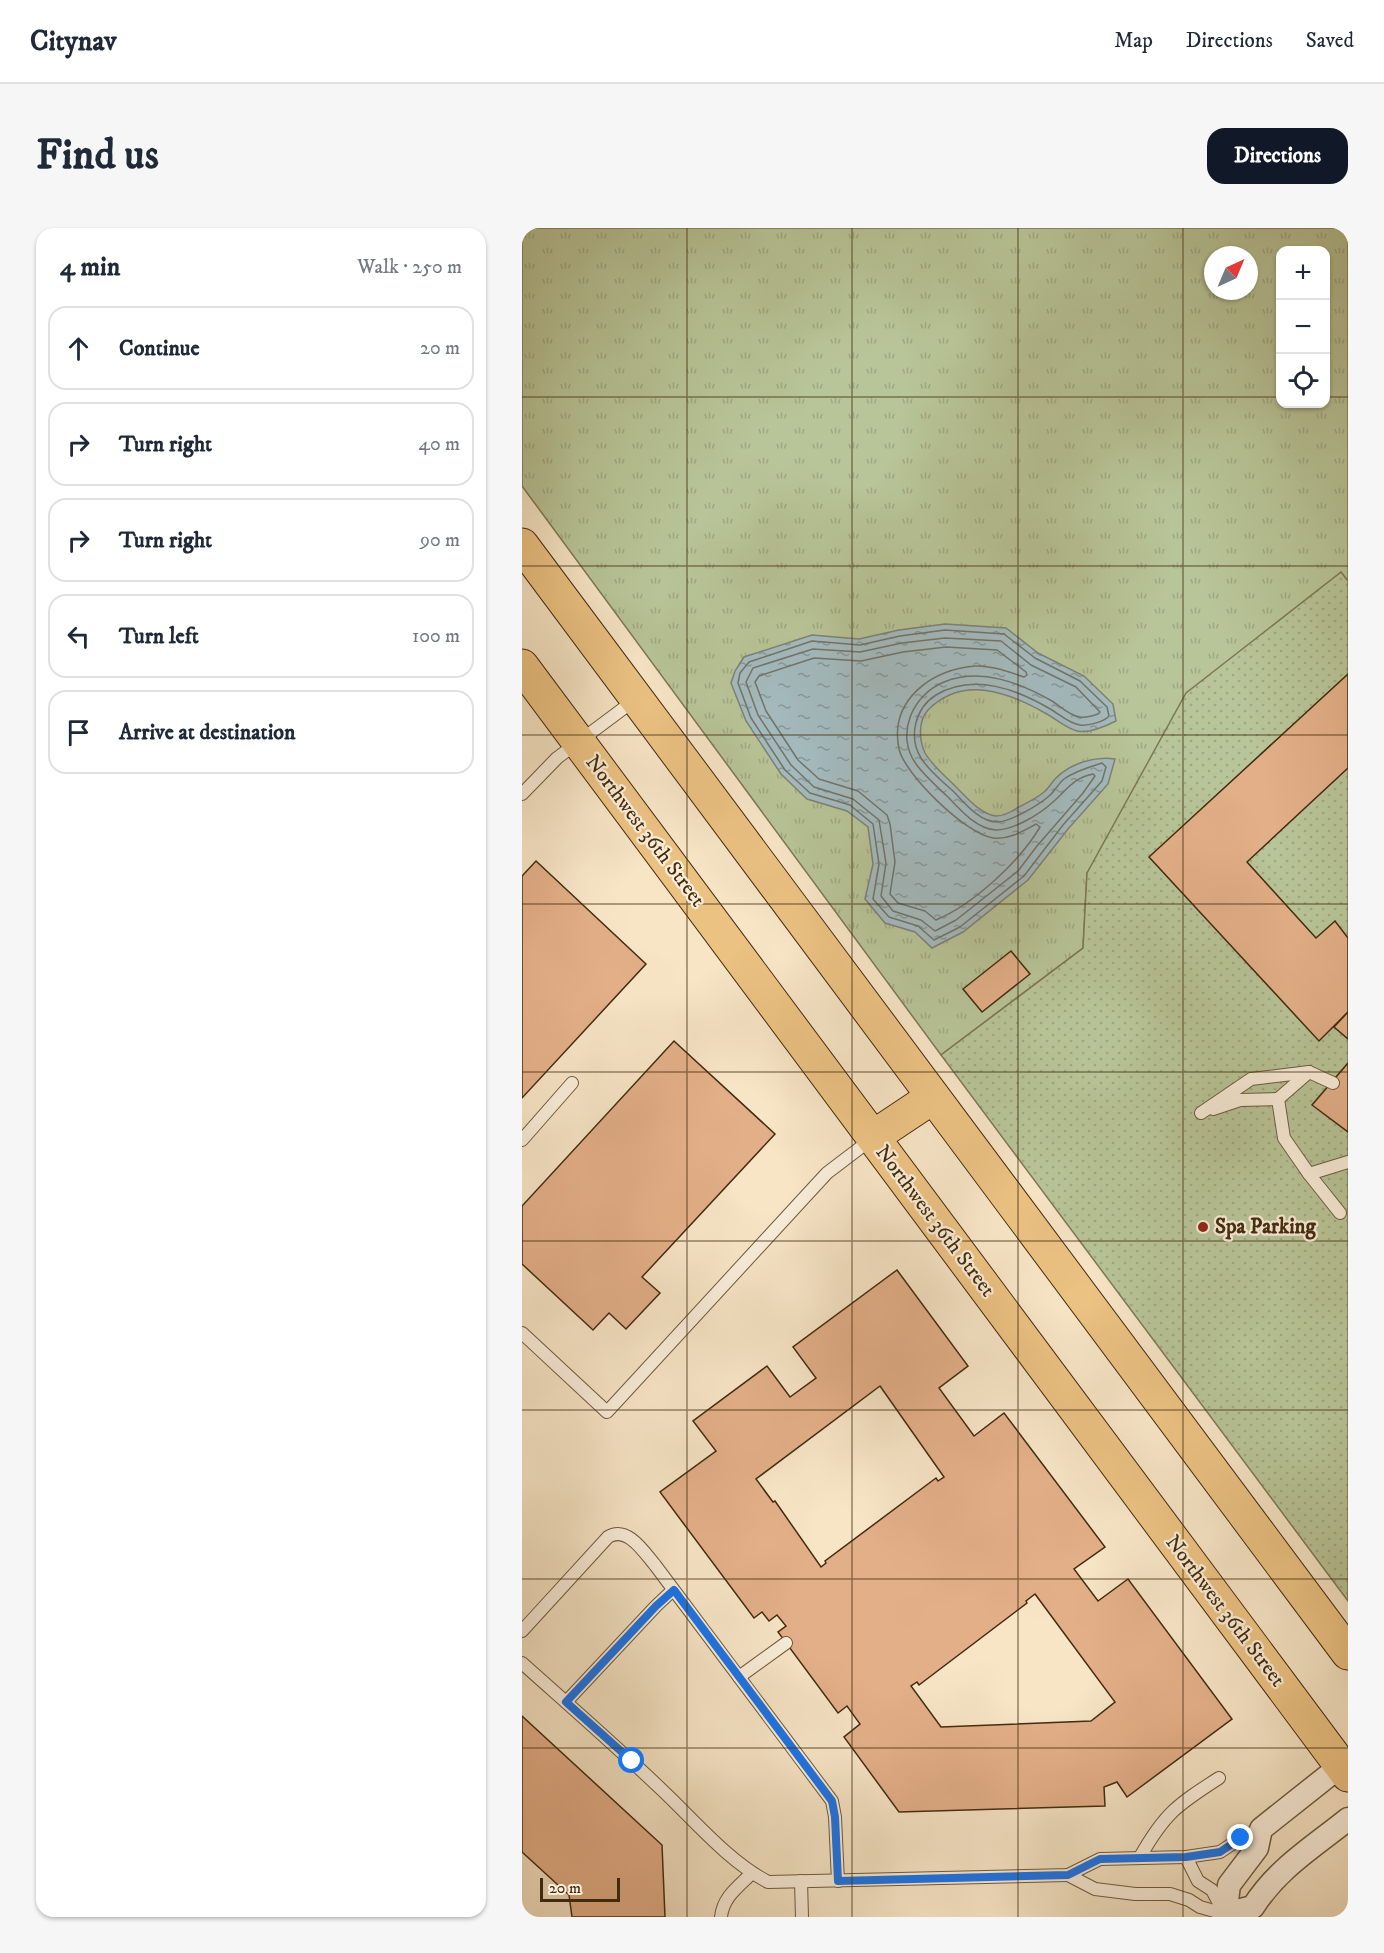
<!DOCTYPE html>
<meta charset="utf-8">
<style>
:root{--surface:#fff;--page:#f6f6f7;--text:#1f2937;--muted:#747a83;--line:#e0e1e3;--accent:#111827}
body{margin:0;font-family:"IM FELL DW Pica",serif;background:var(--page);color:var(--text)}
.controls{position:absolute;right:18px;top:18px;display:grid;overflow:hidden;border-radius:12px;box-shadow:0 2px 4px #0004}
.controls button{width:54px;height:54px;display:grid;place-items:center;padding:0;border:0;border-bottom:2px solid var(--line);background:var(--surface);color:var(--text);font:30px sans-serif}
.compass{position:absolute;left:682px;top:18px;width:54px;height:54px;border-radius:50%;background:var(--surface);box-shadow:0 2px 4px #0004;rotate:44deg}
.scale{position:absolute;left:18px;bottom:15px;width:80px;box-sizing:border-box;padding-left:6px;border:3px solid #422b0e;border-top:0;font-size:16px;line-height:21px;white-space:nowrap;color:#422b0e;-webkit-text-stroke:4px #faeeda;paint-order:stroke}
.stop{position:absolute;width:18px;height:18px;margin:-14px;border:4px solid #1a73e8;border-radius:50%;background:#fff}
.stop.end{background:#1a73e8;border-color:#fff;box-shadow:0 2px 6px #0008}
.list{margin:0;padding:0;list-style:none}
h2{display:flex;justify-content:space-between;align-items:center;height:78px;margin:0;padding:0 24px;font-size:26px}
h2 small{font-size:20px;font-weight:400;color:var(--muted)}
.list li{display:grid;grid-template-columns:39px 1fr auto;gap:18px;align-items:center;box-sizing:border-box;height:84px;margin:0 12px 12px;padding:0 12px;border:2px solid var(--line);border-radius:18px}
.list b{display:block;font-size:22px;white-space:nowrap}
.list em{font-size:20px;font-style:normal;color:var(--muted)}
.icon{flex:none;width:33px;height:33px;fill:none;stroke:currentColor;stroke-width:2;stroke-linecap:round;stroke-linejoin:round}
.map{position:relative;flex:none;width:826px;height:1689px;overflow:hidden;border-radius:18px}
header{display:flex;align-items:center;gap:36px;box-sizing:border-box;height:84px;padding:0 30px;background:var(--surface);border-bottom:2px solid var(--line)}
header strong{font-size:28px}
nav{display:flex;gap:33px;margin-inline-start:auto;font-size:21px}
.intro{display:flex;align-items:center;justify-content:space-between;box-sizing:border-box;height:144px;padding:0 36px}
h1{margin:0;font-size:42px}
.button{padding:15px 27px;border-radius:18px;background:var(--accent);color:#fff;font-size:21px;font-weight:700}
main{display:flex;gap:36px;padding:0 36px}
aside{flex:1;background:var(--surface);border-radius:18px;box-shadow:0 2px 4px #0004}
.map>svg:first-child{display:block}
</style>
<header>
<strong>Citynav</strong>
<nav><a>Map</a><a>Directions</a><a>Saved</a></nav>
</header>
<div class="intro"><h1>Find us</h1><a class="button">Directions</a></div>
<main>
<aside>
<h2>4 min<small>Walk · 250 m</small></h2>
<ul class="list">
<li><svg class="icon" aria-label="ahead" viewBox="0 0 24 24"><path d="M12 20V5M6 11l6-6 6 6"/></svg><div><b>Continue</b></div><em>20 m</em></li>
<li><svg class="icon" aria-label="right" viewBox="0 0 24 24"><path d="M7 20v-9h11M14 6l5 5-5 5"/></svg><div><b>Turn right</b></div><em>40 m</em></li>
<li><svg class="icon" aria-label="right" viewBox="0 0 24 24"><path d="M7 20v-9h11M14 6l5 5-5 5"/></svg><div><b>Turn right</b></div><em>90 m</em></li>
<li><svg class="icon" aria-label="left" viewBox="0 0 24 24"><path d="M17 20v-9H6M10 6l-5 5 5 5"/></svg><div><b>Turn left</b></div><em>100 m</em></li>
<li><svg class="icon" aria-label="arrive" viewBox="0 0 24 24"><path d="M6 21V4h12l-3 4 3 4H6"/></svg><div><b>Arrive at destination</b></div></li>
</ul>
</aside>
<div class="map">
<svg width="826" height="1689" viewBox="0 0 826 1689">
<defs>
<pattern id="grass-tufts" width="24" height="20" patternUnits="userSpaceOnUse" patternTransform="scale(1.5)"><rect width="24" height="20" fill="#b8c598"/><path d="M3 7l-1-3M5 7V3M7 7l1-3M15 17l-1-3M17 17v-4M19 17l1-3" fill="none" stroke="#9fa982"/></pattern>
<pattern id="park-dots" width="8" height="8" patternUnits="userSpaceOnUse" patternTransform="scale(1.5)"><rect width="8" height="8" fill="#b8c598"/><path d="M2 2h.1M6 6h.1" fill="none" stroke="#9fa982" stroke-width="1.8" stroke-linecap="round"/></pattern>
<pattern id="water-ripples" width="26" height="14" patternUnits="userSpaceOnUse" patternTransform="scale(1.5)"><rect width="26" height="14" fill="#a4bcc1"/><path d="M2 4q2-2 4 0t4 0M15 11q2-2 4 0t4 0" fill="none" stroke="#87999b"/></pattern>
</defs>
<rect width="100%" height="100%" fill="#f7e5c6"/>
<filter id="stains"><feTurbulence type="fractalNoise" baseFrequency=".00333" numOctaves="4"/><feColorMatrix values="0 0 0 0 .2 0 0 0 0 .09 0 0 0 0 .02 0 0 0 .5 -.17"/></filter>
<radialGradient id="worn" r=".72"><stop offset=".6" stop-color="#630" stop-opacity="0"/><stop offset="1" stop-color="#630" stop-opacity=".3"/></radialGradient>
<path fill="url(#grass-tufts)" stroke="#7d7853" stroke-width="1.5" fill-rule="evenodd" d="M0,0H826V353L818,345L565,645L561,720L419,827L0,258ZM758,22H804V176H758ZM691,27H727V63H691Z"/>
<path fill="url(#park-dots)" stroke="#7d7853" stroke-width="1.5" d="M819,344L826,353V1373L419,827L561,720L565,645L664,465Z"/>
<path fill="url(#water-ripples)" stroke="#7d8279" stroke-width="1.5" d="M423,396L484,400L516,425L562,448L591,476L594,493C584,498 567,506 555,503C544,500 534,491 523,485C486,464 441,447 406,482C396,493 397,512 403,525C411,539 426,550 437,562C446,571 460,587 474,588C481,588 489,584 495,580C504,575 514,571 522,564C527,560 530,554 534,550C549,535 573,528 593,531L586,556L546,601L506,652L441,704L410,720L393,704L363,695L343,671L351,636L346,599L325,583L285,571L259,546L224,493L209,455L213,443L222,429L290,407L337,411L377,402Z"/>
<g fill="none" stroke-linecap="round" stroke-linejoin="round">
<g stroke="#737468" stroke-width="1.5">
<path d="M423,402L482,406L513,430L558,453L585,479L587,488C582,494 566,498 558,497C548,496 538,487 530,482C496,462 452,444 414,467C393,480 386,509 399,530C407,543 420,553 431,563C442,574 457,594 475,594C488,594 517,577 527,568C533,563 536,556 542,551C553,543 567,539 580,535L584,539L580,553L541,597L502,648L438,699L412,712L396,698L367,689L351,671L357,636L351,596L328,577L288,565L263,542L229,490L216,455L218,445L227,434L290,413L338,417L378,408Z"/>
<path d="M423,410L479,413L509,437L554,459L578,484L576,486C570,488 563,490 558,489C548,488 538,478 530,473C498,455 459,439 422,454C390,467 373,507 394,536C403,548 415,559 426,569C438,582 455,601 474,602C492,602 518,586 531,574C545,562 551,550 571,546L573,548L561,565L515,618L496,643L434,692L413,703L399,692L371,683L359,668L364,635L357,592L331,571L292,559L269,537L236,487L224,454L231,440L291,421L338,424L380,415Z"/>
<path d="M424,419L475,422L504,444L505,447L502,449C487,444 469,437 453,438C409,441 367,473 377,521C383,547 445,607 471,610C487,612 501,603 514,596L518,599C498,633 452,676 414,692L403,683L376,675L368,666L373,634L368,596L365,587L336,563L297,551L276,532L244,483L233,454L237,448L292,430L339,433L381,424Z"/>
</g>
</g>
<g fill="#e3af88" stroke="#422b0e" stroke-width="1.5" fill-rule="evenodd">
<path d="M826,446V540L725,634L794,710L813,693L826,710V784L797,813L627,629Z"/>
<path d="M14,633L124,736L0,870V648Z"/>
<path d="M489,723L508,746L460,784L441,761Z"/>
<path d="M826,784V811L812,799Z"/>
<path d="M152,813L253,906L120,1049L138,1065L104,1101L87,1085L71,1102L0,1036V978Z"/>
<path d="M826,835V904L790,877Z"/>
<path d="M375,1042L446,1138L417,1160L452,1208L482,1185L583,1319L552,1341L576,1373L606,1351L710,1491L605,1569L595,1554L582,1559L583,1578L377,1584L322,1509L338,1496L325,1478L316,1485L256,1404L264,1398L255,1387L247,1393L240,1384L232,1390L138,1264L194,1223L171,1193L245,1138L268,1169L294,1150L271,1119ZM358,1158L422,1249L416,1253L414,1250L303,1333L304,1335L299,1339L253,1273L251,1274L234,1251ZM513,1366L593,1474L569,1493L419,1499L389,1458L395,1454L397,1457L505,1375L504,1373Z"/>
<path d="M0,1488L140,1617L143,1689H50L47,1667L0,1624Z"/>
</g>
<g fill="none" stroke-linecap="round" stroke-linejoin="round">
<g stroke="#6f5a3c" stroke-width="14">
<g id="lane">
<path d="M0,566L35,530L114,471"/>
<path d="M787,844L756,871L762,910L787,946L826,934"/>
<path d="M691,881L718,872L756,871"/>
<path d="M679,885L729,851L787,844L811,855"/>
<path d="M0,912L50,855"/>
<path d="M787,946L818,985"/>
<path d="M0,1105L85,1184L305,945L351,910"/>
<path d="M0,1403L86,1309C105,1297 122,1324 133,1337L310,1573L313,1589L316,1653"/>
<path d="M0,1435C47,1477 94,1518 139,1561C173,1593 205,1632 246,1654L546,1647L578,1631L664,1629L698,1624L719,1610L739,1601"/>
<path d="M217,1449L264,1415"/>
<path d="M44,1474L134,1378L151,1362"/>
<path d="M618,1629C643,1585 655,1577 697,1550"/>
<path d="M664,1629L676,1653L690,1662L701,1683"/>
<path d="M546,1647L573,1661L613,1666H648L667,1672L678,1679L703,1686"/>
<path d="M279,1653L280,1689"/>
<path d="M199,1689C201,1669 216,1659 230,1645"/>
</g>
</g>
<g stroke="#6f5a3c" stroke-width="25">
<g id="street">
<path d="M703,1686L731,1679C756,1640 790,1620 826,1591"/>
<path d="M703,1689L707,1657L735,1620L739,1601L826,1532"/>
</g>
</g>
<g stroke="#422b0e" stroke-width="35">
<g id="primary">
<path d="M0,317L826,1425"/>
<path d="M0,438L826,1547"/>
<path d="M351,909L411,869"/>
</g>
</g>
<use href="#lane" stroke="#faeeda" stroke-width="12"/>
<use href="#street" stroke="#faeeda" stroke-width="22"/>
<use href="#primary" stroke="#ecc283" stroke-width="33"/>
</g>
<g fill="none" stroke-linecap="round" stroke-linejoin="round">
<path stroke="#1a73e8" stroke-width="8" d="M110,1533L44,1474L134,1378L152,1362L310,1573L313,1589L316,1653L546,1647L578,1631L664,1629L698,1624L719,1610"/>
</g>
<path fill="none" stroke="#422b0e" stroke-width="1.5" stroke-opacity="0.55" d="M165,0V1689M330,0V1689M496,0V1689M661,0V1689M0,169H758M804,169H826M0,338H826M0,507H826M0,676H826M0,844H826M0,1013H826M0,1182H826M0,1351H826M0,1520H826"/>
<circle fill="#8f2418" stroke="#faeeda" stroke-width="2" cx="681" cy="999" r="6"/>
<g text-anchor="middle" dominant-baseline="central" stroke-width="4.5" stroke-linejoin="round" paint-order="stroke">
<g font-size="21" fill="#422b0e" stroke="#faeeda">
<text transform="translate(123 603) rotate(53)">Northwest 36th Street</text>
<text transform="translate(413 993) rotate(53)">Northwest 36th Street</text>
<text transform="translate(703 1383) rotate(53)">Northwest 36th Street</text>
</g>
<g font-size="21" font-weight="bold" fill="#422b0e" stroke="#faeeda" text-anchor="start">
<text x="693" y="999">Spa Parking</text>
</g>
</g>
<rect width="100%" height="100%" filter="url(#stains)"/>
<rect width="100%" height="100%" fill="url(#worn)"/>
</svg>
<div class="controls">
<button>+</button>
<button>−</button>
<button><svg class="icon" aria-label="locate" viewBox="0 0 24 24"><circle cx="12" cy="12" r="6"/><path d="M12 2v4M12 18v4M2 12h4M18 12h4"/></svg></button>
</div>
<svg class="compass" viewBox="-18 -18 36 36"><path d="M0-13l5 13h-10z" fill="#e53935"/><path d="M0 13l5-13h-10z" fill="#747a83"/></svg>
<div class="scale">20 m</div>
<div class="stop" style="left:110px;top:1533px"></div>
<div class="stop end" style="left:719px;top:1610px"></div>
</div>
</main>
